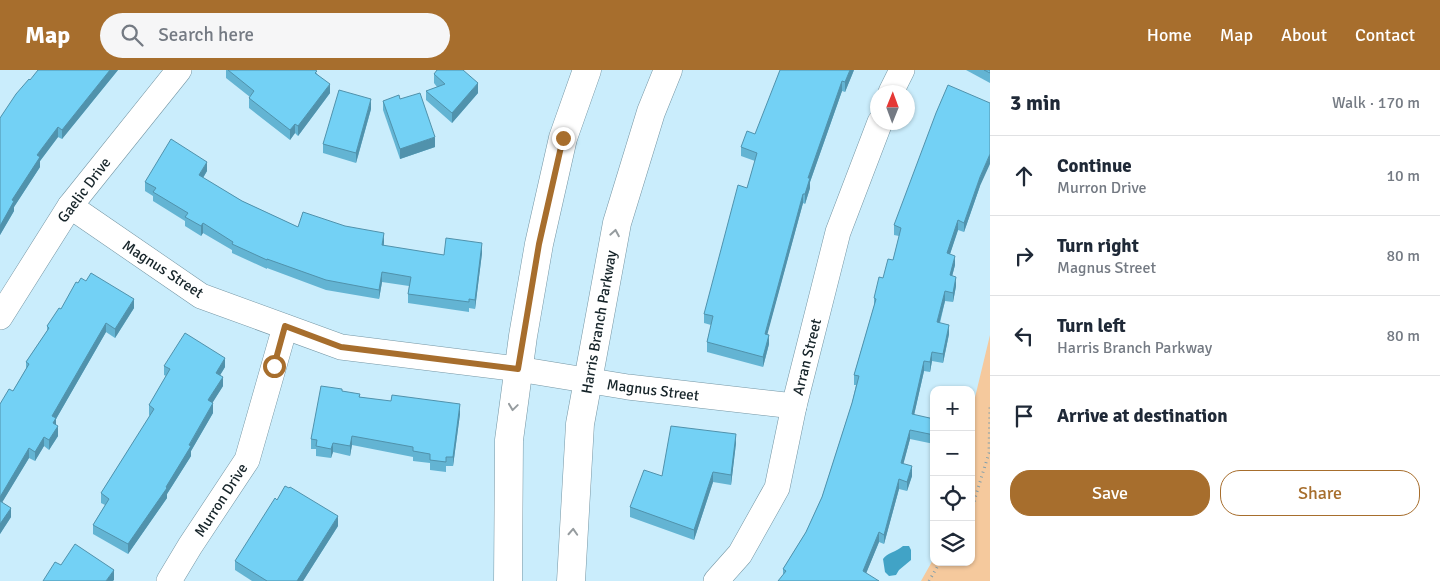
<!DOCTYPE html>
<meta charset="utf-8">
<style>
:root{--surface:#fff;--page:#f6f6f7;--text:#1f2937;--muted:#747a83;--line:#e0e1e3;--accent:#a76e2d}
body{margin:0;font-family:Signika,sans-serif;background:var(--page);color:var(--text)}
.controls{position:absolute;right:15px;bottom:15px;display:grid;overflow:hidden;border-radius:10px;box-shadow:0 1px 4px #0004}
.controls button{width:45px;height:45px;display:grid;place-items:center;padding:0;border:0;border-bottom:1px solid var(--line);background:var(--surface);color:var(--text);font:25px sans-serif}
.compass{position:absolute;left:870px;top:15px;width:45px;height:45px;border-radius:50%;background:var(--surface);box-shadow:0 1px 4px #0004;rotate:1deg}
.stop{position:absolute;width:15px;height:15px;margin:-11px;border:4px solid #a76e2d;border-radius:50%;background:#fff}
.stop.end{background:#a76e2d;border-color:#fff;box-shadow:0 1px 5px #0008}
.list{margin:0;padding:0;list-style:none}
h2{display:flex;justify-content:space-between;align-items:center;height:65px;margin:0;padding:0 20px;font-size:21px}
h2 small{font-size:16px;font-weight:400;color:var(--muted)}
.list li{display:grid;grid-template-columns:32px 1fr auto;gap:15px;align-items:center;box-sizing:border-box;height:80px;padding:0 20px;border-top:1px solid var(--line)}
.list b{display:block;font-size:19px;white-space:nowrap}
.list p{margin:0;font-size:16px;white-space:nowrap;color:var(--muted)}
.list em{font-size:16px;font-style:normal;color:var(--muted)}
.actions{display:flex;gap:10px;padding:15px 20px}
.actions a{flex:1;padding:11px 0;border:1px solid var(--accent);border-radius:20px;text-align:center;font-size:18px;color:var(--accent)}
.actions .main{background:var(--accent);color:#fff}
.icon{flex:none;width:28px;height:28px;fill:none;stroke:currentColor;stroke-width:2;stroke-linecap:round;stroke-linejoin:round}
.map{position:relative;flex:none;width:990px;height:511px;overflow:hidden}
header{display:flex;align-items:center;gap:30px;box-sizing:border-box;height:70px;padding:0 25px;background:var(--accent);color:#fff}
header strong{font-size:24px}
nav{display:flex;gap:28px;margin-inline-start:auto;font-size:18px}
.search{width:350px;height:45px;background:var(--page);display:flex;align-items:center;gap:12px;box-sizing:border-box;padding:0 18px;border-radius:28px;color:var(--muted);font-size:19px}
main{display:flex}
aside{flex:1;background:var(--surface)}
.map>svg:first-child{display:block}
</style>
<header>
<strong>Map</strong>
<div class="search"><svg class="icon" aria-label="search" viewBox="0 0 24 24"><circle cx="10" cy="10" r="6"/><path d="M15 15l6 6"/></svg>Search here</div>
<nav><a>Home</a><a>Map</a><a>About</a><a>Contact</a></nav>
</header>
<main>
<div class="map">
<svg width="990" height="511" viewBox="0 0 990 511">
<rect width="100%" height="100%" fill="#caedfc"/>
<path fill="#f5c99d" d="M990,265V511H921L934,488V492H971V344Z"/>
<path fill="#41a3c6" d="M903,476H909L911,480V490L899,500L896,505L889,506L885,502L883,489C887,483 896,482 903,476Z"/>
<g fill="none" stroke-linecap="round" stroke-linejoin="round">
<g stroke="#7596a4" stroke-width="26">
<g id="minor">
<path d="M891,22L902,0"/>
<path d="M70,136L201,226L341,277L518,299L628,317L794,336"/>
<path d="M0,247L70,136L179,0"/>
<path d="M169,511L190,476L247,390L285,257"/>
<path d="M716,511L740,484L777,418L794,336L838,162L880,52"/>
</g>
</g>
<g stroke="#7596a4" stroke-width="29">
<g id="secondary">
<path d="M508,511L509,370L523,266L539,174L563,68L587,0"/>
<path d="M571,511L580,354L617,153L651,42L668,0"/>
</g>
</g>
<g stroke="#849faa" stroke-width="3" stroke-dasharray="1 4" stroke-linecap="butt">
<path d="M971,446L975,428L989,383L990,337"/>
<path d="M929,511L940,492"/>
</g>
<use href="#minor" stroke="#fff" stroke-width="25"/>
<use href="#secondary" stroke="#fff" stroke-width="28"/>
</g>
<g fill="#63b4d3">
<path d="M118,0L62,69L58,67L40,91V97L14,137V141L0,165V48L30,10Z"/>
<path d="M226,0H315L317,4L330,23L298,66L295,63L290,70L249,38V28L250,27L226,8Z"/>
<path d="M854,0L845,22L842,21L810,112V118L805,134L803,133L767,264L769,274L763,297L707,282V272L711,255L704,253V244L747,118L755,91L741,86V77L755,64Z"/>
<path d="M966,0H990V13Z"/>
<path d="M434,4L478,23L452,53L426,30V21L437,17L434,13Z"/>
<path d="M383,31L435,77L400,89L383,40Z"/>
<path d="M371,39L356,93L323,83V74Z"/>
<path d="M207,101L203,108L242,131L298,157L384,172V176L444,185L482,183L475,239L469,238V242L408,233V224L409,216L382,212L379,229L326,220L267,198V199L232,183V180L203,163L201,166L185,156V151L153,131V126L145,121V112Z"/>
<path d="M980,116L964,162L958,160L950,184L955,195L952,206L956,216L953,232L945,231L940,253L949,264L943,293L932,291L930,302L924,301L914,345L934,349V374L910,369L903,394L912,406L907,421L899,419L884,474L879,472L866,503L783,504V499L806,462L822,427L852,333L856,315H854V305L874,236V228L893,190L899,166L894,165V155Z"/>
<path d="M134,238L115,268L106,262L56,349V355L58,366L49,380L44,376L35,391L29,388L2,432L11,447L0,464V334L13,321L26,299V292L47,261V256L61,239Z"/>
<path d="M164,296L225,297L220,305L223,316L212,333L213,343L191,381V386L167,424V428L128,484L93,464V455L105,435L101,433V423L150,346L149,345V335L166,306L164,305Z"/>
<path d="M342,321L360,327L460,344L453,396H446V402L430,400V393L413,391V387L352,375L350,386L333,382L331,388L316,386V379H311V369Z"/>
<path d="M736,373L731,415L713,412L694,470L630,447V437L662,406Z"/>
<path d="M338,456L303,511H252L235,500V491Z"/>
</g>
<g fill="#5092ac">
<path d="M110,0H118L62,69V60Z"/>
<path d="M850,0H854L845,22V12Z"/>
<path d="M842,11V21L810,112V118L805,134V124L808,108Z"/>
<path d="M478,13V23L452,53V43Z"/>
<path d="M330,14V23L298,66V56Z"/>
<path d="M371,29V39L356,93V83Z"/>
<path d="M295,54V63L290,70V60Z"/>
<path d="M58,57V67L40,91V97L14,137V141L0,165V156L12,130L37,85Z"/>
<path d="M435,67V77L400,89V79Z"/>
<path d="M990,84V94L980,116L964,162V153L980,107Z"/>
<path d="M207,92V101L199,114V105Z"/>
<path d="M803,124V133L765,273V264Z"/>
<path d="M958,150V160L947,193V183Z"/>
<path d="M203,153V163L201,166V156Z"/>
<path d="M384,163V172L382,185V175Z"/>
<path d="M482,173V183L475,239V230Z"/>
<path d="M955,186V195L950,214V205Z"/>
<path d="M382,202V212L379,229V220Z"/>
<path d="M956,207V216L953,232V223Z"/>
<path d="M945,221V231L937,262V252Z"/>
<path d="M134,229V238L115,268V259Z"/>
<path d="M106,253V262L56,349V357L53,362L52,346Z"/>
<path d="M949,255V264L943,293V284Z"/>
<path d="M769,265V274L763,297V287Z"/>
<path d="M932,282V291L930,302V292Z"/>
<path d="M225,288V297L216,312V303Z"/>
<path d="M924,291V301L912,354V344Z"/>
<path d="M223,307V316L208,340V330Z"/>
<path d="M213,333V343L191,381V386L167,424V428L128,484V474L166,417Z"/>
<path d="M460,334V344L453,396V387Z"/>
<path d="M58,356V366L49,380V370Z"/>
<path d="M910,360V369L901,403V393Z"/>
<path d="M736,364V373L731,415V405Z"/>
<path d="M352,366V375L350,386V376Z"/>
<path d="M44,367V376L35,391V382Z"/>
<path d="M333,373V382L331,388V379Z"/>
<path d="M29,378V388L0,436V427Z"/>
<path d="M912,396V406L907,421V412Z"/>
<path d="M713,402V412L694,470V460Z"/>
<path d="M899,409V419L884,474V465Z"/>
<path d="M11,438V447L0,464V454Z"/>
<path d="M338,446V456L303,511H297Z"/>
<path d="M879,462V472L863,511V501Z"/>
<path d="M114,500V510L113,511H106Z"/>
</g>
<g fill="#73d1f5" stroke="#5092ac">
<path d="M38,0H110L62,60L58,57L37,85L40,87L12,130L14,131L0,156V48L16,24L29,9L30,10Z"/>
<path d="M228,0H315L317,1L315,3L330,14L298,56L295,54L290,60L249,28L254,21Z"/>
<path d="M437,0H463L478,13L452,43L426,21L445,14L434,4Z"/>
<path d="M780,0H850L845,12L842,11L808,108H810L805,124H803L765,264L769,265L763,287L707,272L713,246L704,244L738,115L747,118L757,83L741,77L747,61L755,64Z"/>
<path d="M984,0H990V3Z"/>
<path d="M948,15L990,33V84L980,107L964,153L958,150L947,183L955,186L950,205L956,207L953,223L945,221L937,252L949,255L943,284L932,282L930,292L924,291L912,344L934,349V365L910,360L901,393L912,396L907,412L899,409L884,465L879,462L863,501L879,511H778L786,501L783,499L806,462L822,427L852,333L859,306L854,305L876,229L874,228L879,207L883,208L888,189L893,190L901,158L894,155L936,43Z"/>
<path d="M339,20L371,29L356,83L323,74Z"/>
<path d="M420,23L435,67L400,79L383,31L399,25L400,29Z"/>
<path d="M171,69L207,92L199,105L242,131L298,157L303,142L345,156L384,163L382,175L444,185L446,168L482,173L475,230L469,229V232L408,224L411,207L382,202L379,220L326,210L267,189V190L232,174L233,172L203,153L201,156L185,147L188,143L153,122L156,118L145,112Z"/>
<path d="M91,203L134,229L115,259L106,253L52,346L56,348L53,353L58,356L49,370L44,367L35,382L29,378L0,427V334L9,319L13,321L29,294L26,292L49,258L47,256L59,238L61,239L76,212L78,213L81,208L86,211Z"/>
<path d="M185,263L225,288L216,303L223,307L208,330L213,333L189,375L191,376L166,417L167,418L128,474L93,455L109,429L101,423L154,339L149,335L170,299L164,296Z"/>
<path d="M321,316L342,319V321L360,324L359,327L391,331L392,325L460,334L453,387H446V392L430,390V384L413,381V377L352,366L350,376L333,373L331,379L316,376L317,370L311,369Z"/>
<path d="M671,356L736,364L731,405L713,402L694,460L630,437L644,400L662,406Z"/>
<path d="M285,416L289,418L290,417L338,446L297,511H267L235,491L275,428L277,430Z"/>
<path d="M0,431L11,438L0,454Z"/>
<path d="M75,474L114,500L106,511H43L55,492L61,495Z"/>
</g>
<defs><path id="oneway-chevron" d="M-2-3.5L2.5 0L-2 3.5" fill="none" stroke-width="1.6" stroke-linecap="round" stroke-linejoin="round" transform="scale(1.25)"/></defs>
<g stroke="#969c9f">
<use href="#oneway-chevron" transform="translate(615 163) rotate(-80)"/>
<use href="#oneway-chevron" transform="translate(513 337) rotate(98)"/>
<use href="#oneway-chevron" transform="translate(573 462) rotate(-87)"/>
</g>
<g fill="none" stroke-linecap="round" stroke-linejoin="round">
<path stroke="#a76e2d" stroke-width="6" d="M274,296L285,256L341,277L518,299L539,174L563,68"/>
</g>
<g text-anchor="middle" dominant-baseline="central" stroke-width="4" stroke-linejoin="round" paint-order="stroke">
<g font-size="15" fill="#162429" stroke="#fff">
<text transform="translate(84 120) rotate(-53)">Gaelic Drive</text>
<text transform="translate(163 199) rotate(33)">Magnus Street</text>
<text transform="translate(599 252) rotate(-80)">Harris Branch Parkway</text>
<text transform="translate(807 287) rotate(-76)">Arran Street</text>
<text transform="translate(653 320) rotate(7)">Magnus Street</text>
<text transform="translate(221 430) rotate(-57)">Murron Drive</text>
</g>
</g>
</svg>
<div class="controls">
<button>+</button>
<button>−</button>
<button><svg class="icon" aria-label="locate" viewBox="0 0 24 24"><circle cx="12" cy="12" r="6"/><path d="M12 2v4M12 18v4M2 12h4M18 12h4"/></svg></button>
<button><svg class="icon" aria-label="layers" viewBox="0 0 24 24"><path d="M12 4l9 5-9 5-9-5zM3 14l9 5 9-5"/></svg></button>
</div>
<svg class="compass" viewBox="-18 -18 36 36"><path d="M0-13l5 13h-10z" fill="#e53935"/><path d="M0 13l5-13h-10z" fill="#747a83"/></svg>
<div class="stop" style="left:274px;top:296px"></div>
<div class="stop end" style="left:563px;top:68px"></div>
</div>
<aside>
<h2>3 min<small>Walk · 170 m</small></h2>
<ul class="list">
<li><svg class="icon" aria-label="ahead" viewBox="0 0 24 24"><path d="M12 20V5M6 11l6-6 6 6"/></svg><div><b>Continue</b><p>Murron Drive</p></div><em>10 m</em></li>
<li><svg class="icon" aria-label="right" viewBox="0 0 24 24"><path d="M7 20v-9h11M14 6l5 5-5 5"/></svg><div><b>Turn right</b><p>Magnus Street</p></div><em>80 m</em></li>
<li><svg class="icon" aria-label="left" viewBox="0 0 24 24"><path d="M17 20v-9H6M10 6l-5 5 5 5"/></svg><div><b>Turn left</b><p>Harris Branch Parkway</p></div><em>80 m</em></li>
<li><svg class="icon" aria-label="arrive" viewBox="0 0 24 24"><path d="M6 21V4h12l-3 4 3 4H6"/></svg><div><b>Arrive at destination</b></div></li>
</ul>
<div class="actions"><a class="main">Save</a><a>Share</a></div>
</aside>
</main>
